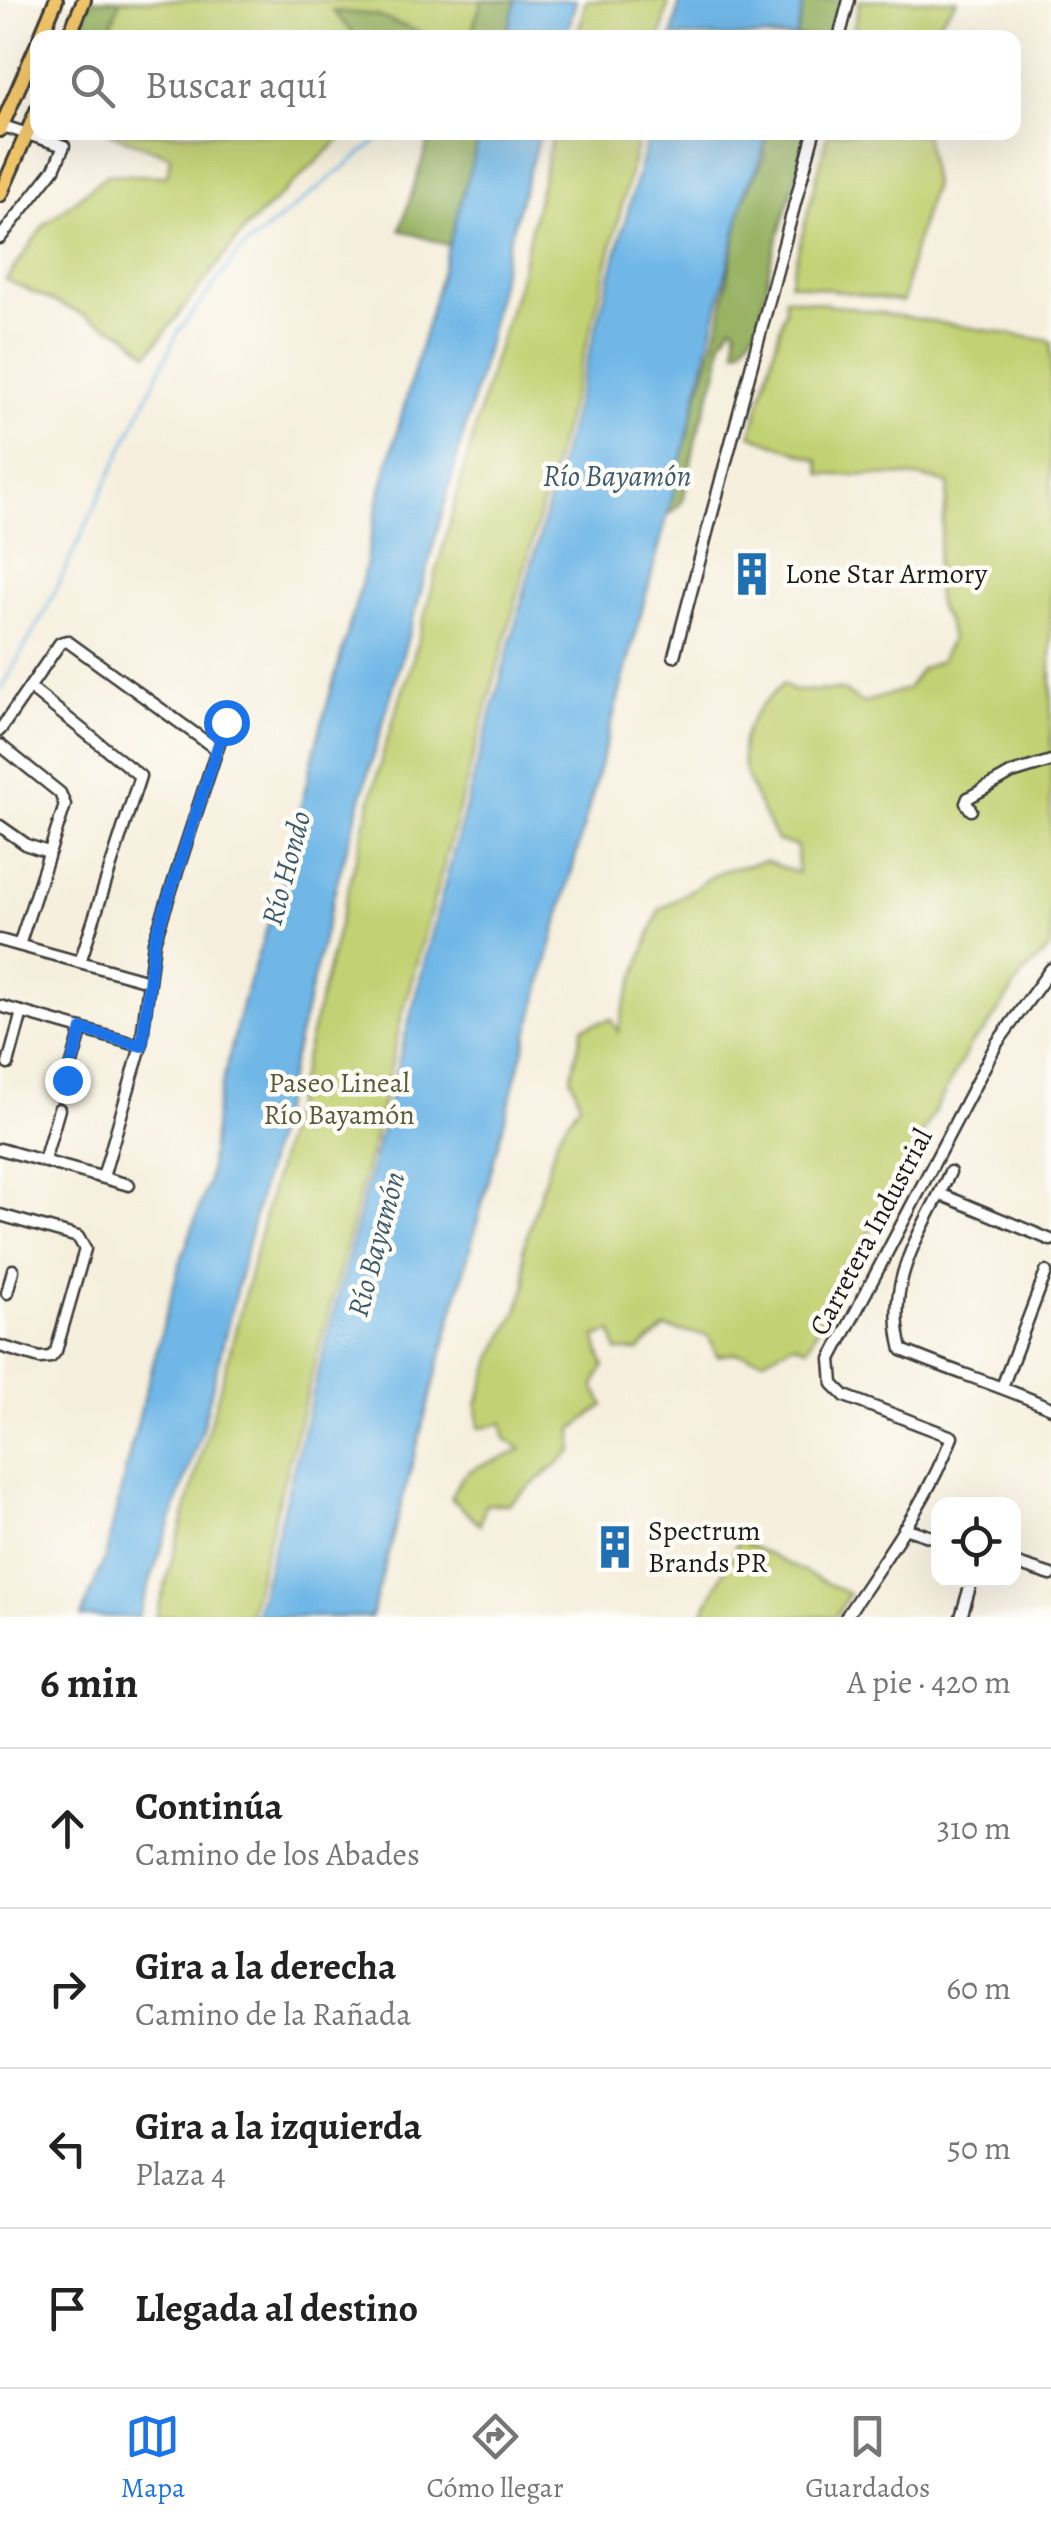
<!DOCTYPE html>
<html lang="es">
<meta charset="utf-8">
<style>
:root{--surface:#fff;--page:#f2f2f2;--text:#222;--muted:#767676;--line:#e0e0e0;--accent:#1a73e8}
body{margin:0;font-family:Alegreya,serif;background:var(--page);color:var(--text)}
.controls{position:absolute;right:30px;bottom:30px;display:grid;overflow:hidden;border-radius:20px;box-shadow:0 10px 40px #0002}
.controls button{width:90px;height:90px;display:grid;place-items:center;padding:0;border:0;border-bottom:2px solid var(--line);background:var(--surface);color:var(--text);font:50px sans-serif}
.stop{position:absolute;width:30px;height:30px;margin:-22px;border:8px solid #1a73e8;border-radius:50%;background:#fff}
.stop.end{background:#1a73e8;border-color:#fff;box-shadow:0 2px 10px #0008}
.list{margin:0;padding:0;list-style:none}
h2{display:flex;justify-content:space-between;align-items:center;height:130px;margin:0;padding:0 40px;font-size:42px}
h2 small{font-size:32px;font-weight:400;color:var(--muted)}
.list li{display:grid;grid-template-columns:65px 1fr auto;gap:30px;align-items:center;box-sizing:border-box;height:160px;padding:0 40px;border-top:2px solid var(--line)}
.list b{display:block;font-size:38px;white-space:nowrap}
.list p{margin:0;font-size:32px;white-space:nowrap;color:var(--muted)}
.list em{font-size:32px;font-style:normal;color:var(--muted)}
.icon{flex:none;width:55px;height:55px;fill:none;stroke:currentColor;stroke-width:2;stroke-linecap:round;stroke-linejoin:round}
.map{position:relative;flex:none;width:1051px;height:1617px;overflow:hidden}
.search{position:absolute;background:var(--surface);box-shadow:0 10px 40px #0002;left:30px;right:30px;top:30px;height:110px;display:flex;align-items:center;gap:25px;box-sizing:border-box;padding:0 35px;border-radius:20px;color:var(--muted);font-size:38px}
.sheet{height:770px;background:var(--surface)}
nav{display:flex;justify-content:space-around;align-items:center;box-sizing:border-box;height:140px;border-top:2px solid var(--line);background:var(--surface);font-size:28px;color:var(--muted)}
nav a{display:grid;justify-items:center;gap:5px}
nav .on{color:var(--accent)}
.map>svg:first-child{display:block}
</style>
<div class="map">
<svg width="1051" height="1617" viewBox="0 0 1051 1617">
<rect width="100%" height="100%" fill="#fdfcf7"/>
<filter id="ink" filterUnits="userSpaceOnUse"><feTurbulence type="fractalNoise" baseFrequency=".01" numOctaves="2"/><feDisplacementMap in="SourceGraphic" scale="20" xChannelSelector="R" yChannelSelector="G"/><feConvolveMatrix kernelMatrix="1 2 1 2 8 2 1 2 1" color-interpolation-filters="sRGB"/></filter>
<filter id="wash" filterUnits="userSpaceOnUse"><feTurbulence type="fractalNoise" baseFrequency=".0048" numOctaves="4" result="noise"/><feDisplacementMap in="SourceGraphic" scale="40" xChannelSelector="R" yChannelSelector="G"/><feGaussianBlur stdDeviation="2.25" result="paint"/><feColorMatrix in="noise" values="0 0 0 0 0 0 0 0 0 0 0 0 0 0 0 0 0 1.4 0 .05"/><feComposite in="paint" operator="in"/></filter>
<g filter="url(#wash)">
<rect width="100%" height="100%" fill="#f6efdd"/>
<g fill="#c2d173" stroke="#6f7648" stroke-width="2.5">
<path d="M120,0H482L470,37H432L375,15L335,11L357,37L107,38Z"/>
<path d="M586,0H669L661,37H577Z"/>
<path d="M860,0H957L932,31L920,37H852Z"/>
<path d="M108,133H347L246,228L148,354L128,335L6,280L44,225L108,174L167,176L171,156Z"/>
<path d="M553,133H640L598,302L401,1020C358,1221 297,1418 249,1617H156L229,1355L384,749L411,666L491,369L518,284Z"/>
<path d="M828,133H925L933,185L912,256L903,302L790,283Z"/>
<path d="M785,297L1051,341V947L1024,973L985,1031L972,1042L807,1348L794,1343L764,1359L734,1353L717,1356L709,1336L665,1328L638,1351H617L612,1332L595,1337L604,1366L594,1386L604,1405L573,1429V1451L509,1504H486L480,1525L451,1498C463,1459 493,1467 522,1449L505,1439L503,1423L479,1428L477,1405L493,1356L517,1312L526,1285L523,1249L558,1135L580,1103L571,1077L583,1027L611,1019L618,1032L623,1010L659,910L721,871L765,861L798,873L797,846L777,841C744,772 716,743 783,684L793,691L843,690L862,703L907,689L921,669L940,661L951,640L947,621L938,607L935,574L949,484C908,470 864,478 821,474L818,460L751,435L785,310Z"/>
<path d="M739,1540L849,1594L835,1617H701Z"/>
</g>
<g fill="#99b365" stroke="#5a6840" stroke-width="2.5">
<path d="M92,0H120L107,37H77Z"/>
<path d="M482,0H516L506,37L470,38Z"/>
<path d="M806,0H844L834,37L771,38Z"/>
<path d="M333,11L375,15L432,37H357Z"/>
<path d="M431,133H480L450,246L400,230Z"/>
<path d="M758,133H809L771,260L759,324L741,349L736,350V327L732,325L722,341L719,368L697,434L683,501L670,514L665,511L720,320L742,203L764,158V149Z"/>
</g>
<g fill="#6fb7e7" stroke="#466a82" stroke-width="2.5">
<path d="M516,0H576L566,37H506Z"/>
<path d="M680,0H805L796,37H672Z"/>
<path d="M480,133H540L507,247L487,347L422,588L337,882L201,1433L138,1617H81L105,1558L131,1447L179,1266L208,1183L216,1109L244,997L282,882L319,733L362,581L379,497Z"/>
<path d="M649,133H768L757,169L747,186L674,491L371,1617H255L438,909Z"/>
</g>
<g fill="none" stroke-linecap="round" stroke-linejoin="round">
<path stroke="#6fb7e7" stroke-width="2.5" d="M0,690L46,610L178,332L240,251L388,132"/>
</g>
</g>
<g filter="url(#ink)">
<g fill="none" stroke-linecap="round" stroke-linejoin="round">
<g stroke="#3d3c39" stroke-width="15">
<g id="minor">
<path d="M839,38L849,0"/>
<path d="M0,125L64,146L54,169L0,238"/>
<path d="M674,656L814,132"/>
<path d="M30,688L140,776L80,962"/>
<path d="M0,730L60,643L67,641L216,749"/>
<path d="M0,745L60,793L65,805L19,945"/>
<path d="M971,810L966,803L968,798L1012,773L1051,761"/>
<path d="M0,826L27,845L48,852"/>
<path d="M0,940L148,981"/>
<path d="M0,1006L141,1046"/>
<path d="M8,1064L22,1012"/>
<path d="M67,1081L82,1029"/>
<path d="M0,1149L129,1185"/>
<path d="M44,1161L59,1109"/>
<path d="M950,1172C922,1233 884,1278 902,1350C951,1371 1002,1386 1051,1408"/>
<path d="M103,1177L141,1046L154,942L226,722"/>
<path d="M940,1194L1051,1240"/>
<path d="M0,1215L78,1237L85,1249L56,1351L51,1357L40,1358L0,1346"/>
<path d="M7,1293L13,1270"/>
<path d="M1002,1387L1046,1272"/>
<path d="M904,1528L938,1539"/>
<path d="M1014,1563L1051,1575"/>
<path d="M846,1617C884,1559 927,1502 952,1437L845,1396L833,1384L831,1359L997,1043L1051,969"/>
<path d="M961,1617L972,1580"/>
</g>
</g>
<g stroke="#3d3c39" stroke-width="18">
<g id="major">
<path d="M40,38L56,0"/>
<path d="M68,38L84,0"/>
<path d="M0,130L38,43"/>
<path d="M0,195L38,108"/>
</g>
</g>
<use href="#minor" stroke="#fff" stroke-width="10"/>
<use href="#major" stroke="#f0c469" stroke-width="12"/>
</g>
</g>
<g fill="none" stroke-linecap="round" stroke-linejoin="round" filter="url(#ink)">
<path stroke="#1a73e8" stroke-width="12" d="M67,1080L82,1029L142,1046L154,942L226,722"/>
</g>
<defs>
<g id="building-bare" transform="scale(3.45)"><path d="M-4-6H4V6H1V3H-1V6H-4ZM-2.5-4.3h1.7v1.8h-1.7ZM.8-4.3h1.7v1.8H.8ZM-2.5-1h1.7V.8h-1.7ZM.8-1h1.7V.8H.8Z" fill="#1f6fb2" stroke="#fdfcf7" stroke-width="2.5" paint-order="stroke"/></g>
</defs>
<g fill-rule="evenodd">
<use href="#building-bare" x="752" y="574"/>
<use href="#building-bare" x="615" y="1547"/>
</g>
<g text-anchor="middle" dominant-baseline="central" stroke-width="9" stroke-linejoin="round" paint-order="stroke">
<g font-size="28" fill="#1c1c1c" stroke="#fdfcf7" text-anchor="start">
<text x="785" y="574">Lone Star Armory</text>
<text x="648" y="1531">Spectrum<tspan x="648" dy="32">Brands PR</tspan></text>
</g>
<g font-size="28" fill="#565b3a" stroke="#fdfcf7">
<text x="339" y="1083">Paseo Lineal<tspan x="339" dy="32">Río Bayamón</tspan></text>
</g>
<g font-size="28" fill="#1c1c1c" stroke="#fdfcf7">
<text transform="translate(871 1232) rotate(-62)">Carretera Industrial</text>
</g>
<g font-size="30" font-style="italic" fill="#3d5a6d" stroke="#fdfcf7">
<text x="617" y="476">Río Bayamón</text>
<text transform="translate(286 868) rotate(-75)">Río Hondo</text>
<text transform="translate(376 1244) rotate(-75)">Río Bayamón</text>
</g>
</g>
</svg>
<div class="controls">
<button><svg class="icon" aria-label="locate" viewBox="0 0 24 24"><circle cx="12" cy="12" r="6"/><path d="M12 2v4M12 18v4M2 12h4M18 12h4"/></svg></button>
</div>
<div class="stop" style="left:226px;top:722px"></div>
<div class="stop end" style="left:67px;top:1080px"></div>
<div class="search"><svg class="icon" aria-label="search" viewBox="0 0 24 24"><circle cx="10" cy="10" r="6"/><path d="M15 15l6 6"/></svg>Buscar aquí</div>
</div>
<section class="sheet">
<h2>6 min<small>A pie · 420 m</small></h2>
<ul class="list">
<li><svg class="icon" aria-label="ahead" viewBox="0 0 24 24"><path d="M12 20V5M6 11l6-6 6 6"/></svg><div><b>Continúa</b><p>Camino de los Abades</p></div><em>310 m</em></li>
<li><svg class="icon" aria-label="right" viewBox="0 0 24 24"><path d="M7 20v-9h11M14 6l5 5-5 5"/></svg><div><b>Gira a la derecha</b><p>Camino de la Rañada</p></div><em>60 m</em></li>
<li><svg class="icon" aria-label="left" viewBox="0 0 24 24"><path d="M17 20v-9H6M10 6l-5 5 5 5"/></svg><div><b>Gira a la izquierda</b><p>Plaza 4</p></div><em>50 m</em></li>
<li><svg class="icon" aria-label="arrive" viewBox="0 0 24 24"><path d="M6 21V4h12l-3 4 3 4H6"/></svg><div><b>Llegada al destino</b></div></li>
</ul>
</section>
<nav>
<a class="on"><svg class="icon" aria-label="map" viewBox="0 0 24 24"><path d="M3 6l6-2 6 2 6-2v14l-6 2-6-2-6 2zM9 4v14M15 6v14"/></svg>Mapa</a>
<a><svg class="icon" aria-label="directions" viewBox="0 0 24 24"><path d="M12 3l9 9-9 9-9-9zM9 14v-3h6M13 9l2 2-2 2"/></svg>Cómo llegar</a>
<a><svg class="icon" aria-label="saved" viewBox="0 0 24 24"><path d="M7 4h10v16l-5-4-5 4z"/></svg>Guardados</a>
</nav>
